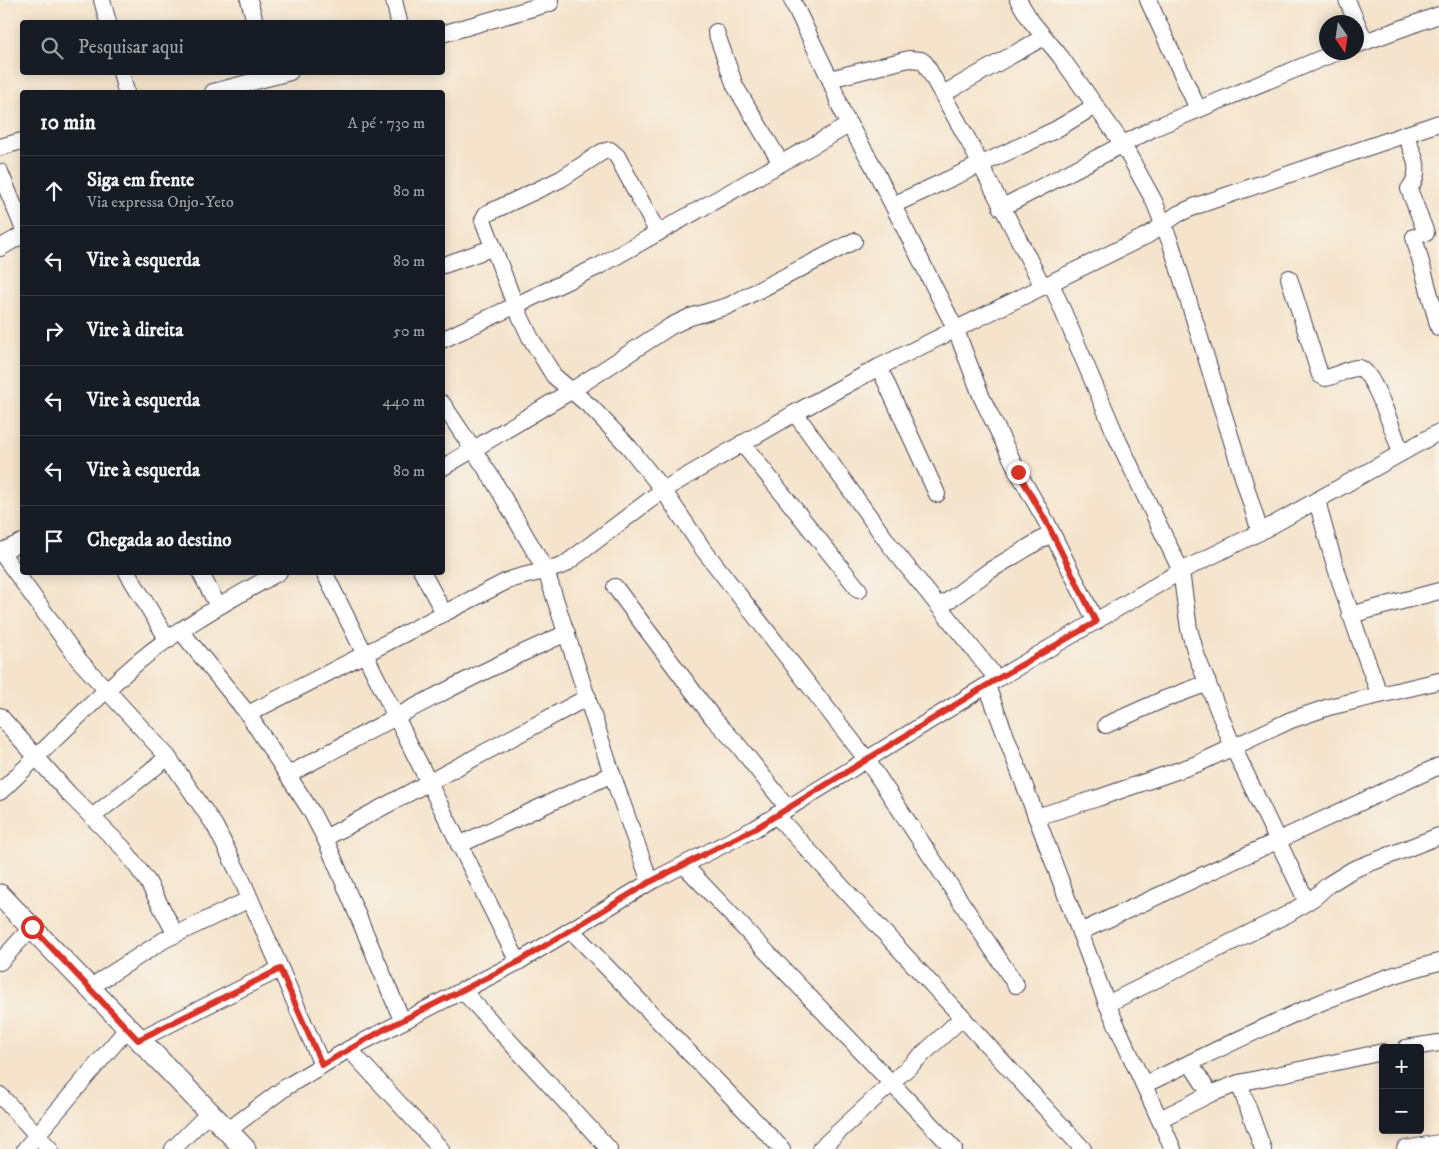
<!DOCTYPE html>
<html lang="pt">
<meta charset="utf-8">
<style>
:root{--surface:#171b24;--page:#242831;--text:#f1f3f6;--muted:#9ea1a6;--line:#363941}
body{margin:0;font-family:"IM FELL DW Pica",serif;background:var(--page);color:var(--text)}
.controls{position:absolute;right:15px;bottom:15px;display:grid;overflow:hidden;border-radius:5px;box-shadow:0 2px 12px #0003}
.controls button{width:45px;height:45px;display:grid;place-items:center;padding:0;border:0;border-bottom:1px solid var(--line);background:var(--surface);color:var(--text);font:25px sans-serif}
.compass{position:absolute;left:1319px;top:15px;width:45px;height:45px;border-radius:50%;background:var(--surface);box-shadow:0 2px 12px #0003;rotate:167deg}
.stop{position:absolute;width:15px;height:15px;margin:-11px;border:4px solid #d93025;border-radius:50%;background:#fff}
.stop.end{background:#d93025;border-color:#fff;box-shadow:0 1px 5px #0008}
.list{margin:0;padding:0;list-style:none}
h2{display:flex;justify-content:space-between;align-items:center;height:65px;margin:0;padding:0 20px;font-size:21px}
h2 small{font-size:16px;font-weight:400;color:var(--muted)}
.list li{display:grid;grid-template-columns:32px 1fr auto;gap:15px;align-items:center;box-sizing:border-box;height:70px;padding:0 20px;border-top:1px solid var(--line)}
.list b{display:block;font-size:19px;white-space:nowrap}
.list p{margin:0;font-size:16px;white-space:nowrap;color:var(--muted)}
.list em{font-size:16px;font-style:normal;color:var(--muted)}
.icon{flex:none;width:28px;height:28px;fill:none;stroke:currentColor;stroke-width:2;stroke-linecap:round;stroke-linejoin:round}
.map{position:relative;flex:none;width:1439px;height:1149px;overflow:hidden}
.search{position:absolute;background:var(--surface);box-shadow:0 2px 12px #0003;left:20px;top:20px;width:425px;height:55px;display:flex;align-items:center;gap:12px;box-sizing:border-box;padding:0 18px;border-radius:5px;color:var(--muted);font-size:19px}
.panel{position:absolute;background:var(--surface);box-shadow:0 2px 12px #0003;left:20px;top:90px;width:425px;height:485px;border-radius:5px}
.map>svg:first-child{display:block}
</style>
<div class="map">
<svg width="1439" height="1149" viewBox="0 0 1439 1149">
<rect width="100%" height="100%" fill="#f7f3e8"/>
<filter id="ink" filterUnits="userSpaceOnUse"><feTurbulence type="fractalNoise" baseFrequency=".02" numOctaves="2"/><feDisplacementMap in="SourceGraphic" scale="10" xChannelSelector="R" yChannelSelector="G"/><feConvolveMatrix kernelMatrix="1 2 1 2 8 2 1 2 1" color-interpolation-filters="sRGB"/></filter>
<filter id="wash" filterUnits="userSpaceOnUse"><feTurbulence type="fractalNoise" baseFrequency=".0096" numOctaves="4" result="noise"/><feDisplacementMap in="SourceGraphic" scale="20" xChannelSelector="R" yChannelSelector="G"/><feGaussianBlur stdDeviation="1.12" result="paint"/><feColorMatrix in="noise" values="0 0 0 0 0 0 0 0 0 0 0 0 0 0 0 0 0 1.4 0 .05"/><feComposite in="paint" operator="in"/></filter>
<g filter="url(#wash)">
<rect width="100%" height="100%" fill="#f5e3cb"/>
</g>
<g filter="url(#ink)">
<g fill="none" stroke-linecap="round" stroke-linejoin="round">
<g stroke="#423f51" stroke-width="18">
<g id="minor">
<path d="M102,0L108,22"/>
<path d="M249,0L255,22"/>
<path d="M394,0L399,22"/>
<path d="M792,0L830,79L843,114L872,164L956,330L982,398L1018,472L1047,523L1096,622"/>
<path d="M1018,0L1031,21L1060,56L1122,143L1154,201L1171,244L1260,532"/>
<path d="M1148,0L1198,109"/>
<path d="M1347,0L1365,42"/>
<path d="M716,32L735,86L781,163"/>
<path d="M442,34L550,3V0"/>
<path d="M1356,45L1439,15"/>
<path d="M121,72L126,92"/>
<path d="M830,79L909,59L921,60L925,63L968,140L1043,287"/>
<path d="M213,92L290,72"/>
<path d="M943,94L1044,37"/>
<path d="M1405,134C1413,154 1424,170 1409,189L1426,233"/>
<path d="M0,147L22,141"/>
<path d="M0,172L22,225"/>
<path d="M893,205L1055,130L1095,106"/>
<path d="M1001,208L1156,127L1337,52"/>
<path d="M658,233L617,156L610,150L602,152L561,179L486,214L483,220L515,305L530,337L554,376L592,408L629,447L663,490L703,549L867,760L1016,985"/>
<path d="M1414,237L1439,328"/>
<path d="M0,248L22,235"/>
<path d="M444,265L492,248"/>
<path d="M1289,278L1320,375L1326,378C1337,376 1349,367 1359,368C1373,369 1396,439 1401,453"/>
<path d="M1051,283L1117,438L1181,571L1189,629L1197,657L1233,747L1307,902"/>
<path d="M442,340L599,266L849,125"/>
<path d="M879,367L937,494"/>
<path d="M442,403L492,478L546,571L612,774L650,882"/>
<path d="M795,413L889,544L997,679"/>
<path d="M742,443L859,590"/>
<path d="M442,468L571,391L671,326L690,317L728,306L854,241"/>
<path d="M1317,500C1333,566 1355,629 1379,693"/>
<path d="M0,552L22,542"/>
<path d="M1,552L79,660L168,757L215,826L242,880L322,1065"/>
<path d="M127,572L168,640"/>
<path d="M200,572L218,606"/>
<path d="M324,572L518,962"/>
<path d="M422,572L444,613"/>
<path d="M615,587L713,718L738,745L788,808"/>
<path d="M941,606L989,571L1052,533"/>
<path d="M1350,615L1439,591"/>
<path d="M180,630L248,714L311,811L325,838L402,1020"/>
<path d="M987,686L1107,1004L1173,1149"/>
<path d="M248,714L505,582C525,573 545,573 564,565L663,490L795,413L879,367L1148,235L1178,214L1196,206L1439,123"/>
<path d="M0,716L69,794L123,848L148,882L175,933"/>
<path d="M1106,725L1162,700L1208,683"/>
<path d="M288,775C380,725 471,675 567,633"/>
<path d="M0,792C46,749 90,703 138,662C181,626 230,600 279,572"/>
<path d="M776,815L1083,1149"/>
<path d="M92,817L168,757"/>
<path d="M1036,817L1098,798L1197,764L1291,720L1329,707L1439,681"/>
<path d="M325,838L588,697"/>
<path d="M459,845L612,774"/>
<path d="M684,865L954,1149"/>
<path d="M571,930L782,1149"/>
<path d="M1080,932L1439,766"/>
<path d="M0,962L32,927"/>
<path d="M89,988L164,940L250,899"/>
<path d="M462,990L609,1149"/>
<path d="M1107,1004L1288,914L1315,897L1328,885L1352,870L1439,836"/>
<path d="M138,1040L280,969"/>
<path d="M1406,1048L1439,1043"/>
<path d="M349,1049L441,1149"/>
<path d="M1190,1063L1210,1094"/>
<path d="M1239,1083L1263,1149"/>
<path d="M1144,1085C1240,1039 1335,989 1439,962"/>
<path d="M0,1095L50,1149"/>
<path d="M1160,1119L1210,1094L1239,1083L1383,1052"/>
<path d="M227,1131L286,1087L349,1049L518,962L650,882L756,828L997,679L1181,571L1260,532L1439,432"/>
<path d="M25,1149L127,1029"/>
<path d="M173,1149L209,1113"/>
<path d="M820,1149L963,1017"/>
<path d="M1405,1149L1439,1143"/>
</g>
</g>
<g stroke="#423f51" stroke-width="23">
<path id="major" d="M0,895L245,1149"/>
</g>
<use href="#minor" stroke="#fff" stroke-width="16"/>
<use href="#major" stroke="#fff" stroke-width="21"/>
</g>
</g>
<g fill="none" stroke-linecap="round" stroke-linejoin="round" filter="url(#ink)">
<path stroke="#d93025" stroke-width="6" d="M32,927L138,1040L280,969L322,1065L383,1030L518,962L650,882L756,828L997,679L1096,622L1047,523L1018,472"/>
</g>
</svg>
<div class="controls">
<button>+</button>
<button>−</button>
</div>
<svg class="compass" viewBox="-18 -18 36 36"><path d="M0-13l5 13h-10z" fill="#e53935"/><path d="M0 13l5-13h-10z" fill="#9ea1a6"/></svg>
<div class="stop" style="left:32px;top:927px"></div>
<div class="stop end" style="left:1018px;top:472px"></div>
<div class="search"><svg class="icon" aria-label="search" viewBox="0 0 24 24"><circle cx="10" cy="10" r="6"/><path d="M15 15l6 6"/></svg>Pesquisar aqui</div>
<section class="panel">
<h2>10 min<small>A pé · 730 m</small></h2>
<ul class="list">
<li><svg class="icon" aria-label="ahead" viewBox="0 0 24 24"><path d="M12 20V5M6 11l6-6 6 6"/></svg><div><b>Siga em frente</b><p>Via expressa Onjo-Yeto</p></div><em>80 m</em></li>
<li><svg class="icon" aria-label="left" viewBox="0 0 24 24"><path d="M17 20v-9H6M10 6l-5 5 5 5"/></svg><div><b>Vire à esquerda</b></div><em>80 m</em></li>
<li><svg class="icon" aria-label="right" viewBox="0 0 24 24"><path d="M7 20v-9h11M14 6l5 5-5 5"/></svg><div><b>Vire à direita</b></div><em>50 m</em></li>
<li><svg class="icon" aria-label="left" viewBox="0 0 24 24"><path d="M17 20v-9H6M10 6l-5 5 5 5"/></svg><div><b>Vire à esquerda</b></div><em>440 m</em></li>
<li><svg class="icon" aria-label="left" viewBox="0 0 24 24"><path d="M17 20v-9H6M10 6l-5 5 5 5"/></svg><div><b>Vire à esquerda</b></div><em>80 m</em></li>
<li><svg class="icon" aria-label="arrive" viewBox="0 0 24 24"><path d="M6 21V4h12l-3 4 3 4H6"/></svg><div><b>Chegada ao destino</b></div></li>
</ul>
</section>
</div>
